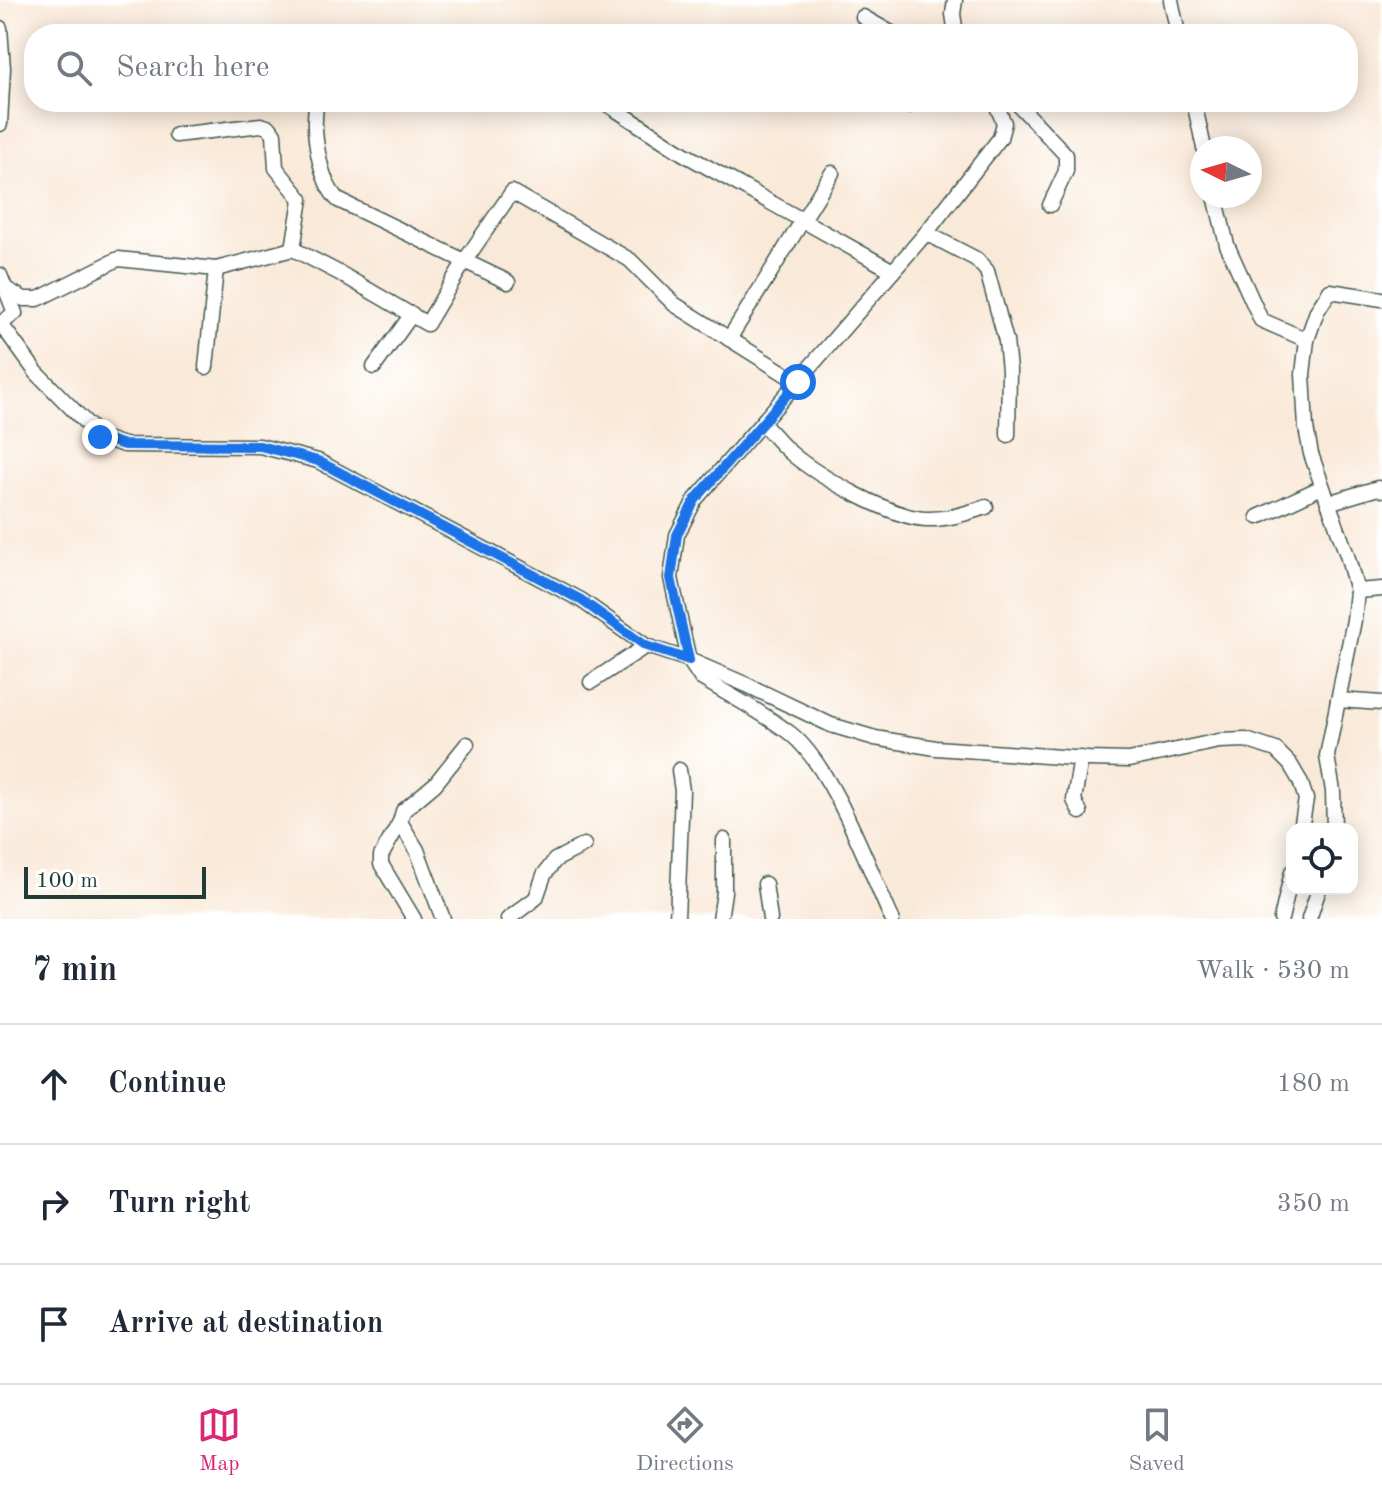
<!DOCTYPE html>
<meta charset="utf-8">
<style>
:root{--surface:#fff;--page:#f2f2f3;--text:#1f2937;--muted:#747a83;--line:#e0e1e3;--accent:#db2777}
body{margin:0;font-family:"Old Standard TT",serif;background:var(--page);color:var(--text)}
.controls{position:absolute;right:24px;bottom:24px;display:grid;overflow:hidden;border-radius:16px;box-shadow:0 4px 20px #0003}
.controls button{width:72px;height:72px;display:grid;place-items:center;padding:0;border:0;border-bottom:2px solid var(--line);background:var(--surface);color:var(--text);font:40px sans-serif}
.compass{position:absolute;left:1190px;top:136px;width:72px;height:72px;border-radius:50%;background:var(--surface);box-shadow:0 4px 20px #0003;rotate:275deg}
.scale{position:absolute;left:24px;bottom:20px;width:182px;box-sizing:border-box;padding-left:8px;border:4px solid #1f3d34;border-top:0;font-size:22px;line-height:28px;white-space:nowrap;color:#1f3d34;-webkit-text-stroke:6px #fff;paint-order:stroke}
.stop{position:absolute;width:24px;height:24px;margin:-18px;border:6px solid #1a73e8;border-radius:50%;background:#fff}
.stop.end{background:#1a73e8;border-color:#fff;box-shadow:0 2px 8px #0008}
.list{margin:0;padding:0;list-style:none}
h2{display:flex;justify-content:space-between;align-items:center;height:104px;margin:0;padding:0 32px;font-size:34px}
h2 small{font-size:26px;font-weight:400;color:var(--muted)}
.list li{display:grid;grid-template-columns:52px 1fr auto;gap:24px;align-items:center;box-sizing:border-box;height:120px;padding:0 32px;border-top:2px solid var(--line)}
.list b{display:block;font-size:30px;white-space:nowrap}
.list em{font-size:26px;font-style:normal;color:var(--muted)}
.icon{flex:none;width:44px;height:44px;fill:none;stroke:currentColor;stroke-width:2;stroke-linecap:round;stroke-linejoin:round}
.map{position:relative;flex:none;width:1382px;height:919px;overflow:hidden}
.search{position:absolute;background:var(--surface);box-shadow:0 4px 20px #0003;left:24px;right:24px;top:24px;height:88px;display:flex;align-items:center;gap:20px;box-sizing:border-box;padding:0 28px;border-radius:32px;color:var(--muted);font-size:30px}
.sheet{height:464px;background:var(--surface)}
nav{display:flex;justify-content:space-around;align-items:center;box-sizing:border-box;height:112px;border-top:2px solid var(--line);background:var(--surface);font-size:22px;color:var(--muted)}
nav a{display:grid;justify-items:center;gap:4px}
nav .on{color:var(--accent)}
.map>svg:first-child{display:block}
</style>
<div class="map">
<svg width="1382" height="919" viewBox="0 0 1382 919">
<rect width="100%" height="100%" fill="#fff"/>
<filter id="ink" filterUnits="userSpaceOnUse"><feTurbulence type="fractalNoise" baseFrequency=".0125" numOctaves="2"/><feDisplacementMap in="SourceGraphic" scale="16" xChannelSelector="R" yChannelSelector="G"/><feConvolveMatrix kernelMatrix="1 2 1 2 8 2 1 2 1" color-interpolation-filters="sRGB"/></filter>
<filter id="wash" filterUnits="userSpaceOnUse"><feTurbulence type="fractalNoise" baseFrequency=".006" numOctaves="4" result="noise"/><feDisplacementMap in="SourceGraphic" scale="32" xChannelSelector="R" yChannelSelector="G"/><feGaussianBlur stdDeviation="1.8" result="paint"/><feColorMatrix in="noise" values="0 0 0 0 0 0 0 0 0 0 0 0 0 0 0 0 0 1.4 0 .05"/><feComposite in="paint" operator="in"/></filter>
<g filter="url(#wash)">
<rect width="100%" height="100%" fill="#f9e9d8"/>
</g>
<g filter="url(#ink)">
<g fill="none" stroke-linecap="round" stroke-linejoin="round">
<g stroke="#40574d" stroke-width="17">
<g id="street">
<path d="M955,0L953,14L956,34"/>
<path d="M1171,0L1178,34"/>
<path d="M863,17L893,34"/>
<path d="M0,28L3,68L0,124"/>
<path d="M317,102C311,128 319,181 338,200L508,282"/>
<path d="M604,102L684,154L893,271"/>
<path d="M1016,102L1066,155V171L1050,205"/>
<path d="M1194,102L1204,148"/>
<path d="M908,106L911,102"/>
<path d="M176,135L261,125L270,128L274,134L276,168L301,199L293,249"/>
<path d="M1215,196L1227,245L1261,320L1307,340"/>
<path d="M926,233L976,259L987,271L1006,341L1009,370L1008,435"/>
<path d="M0,275L15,313L0,324"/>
<path d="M4,288L24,299H38L118,259L216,269L293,249L343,275L427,324L464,262L512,192L630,260L674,304L798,382"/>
<path d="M1,324L36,372L100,437L124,445L260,446L318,461L581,600L646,646L689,660L747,685L831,725L875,738L936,748L1088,759L1129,760L1219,741L1246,740L1276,750L1290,764L1300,781L1306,799L1301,829"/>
<path d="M729,339L832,173"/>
<path d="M206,367L216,269"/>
<path d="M374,367L412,314"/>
<path d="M762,423C772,433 781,445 792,454C818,476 892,518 926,519C947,520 967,513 986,507"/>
<path d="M1328,503L1378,488L1382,490"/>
<path d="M1258,517L1322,487"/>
<path d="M1357,591L1382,589"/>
<path d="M591,682L646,646"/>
<path d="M1338,700L1382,703"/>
<path d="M1080,812L1074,800L1081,758"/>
<path d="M400,822L417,850L443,919"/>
<path d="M1334,829L1333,791L1327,756L1354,620L1357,591L1347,555L1311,454L1306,428L1303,374L1307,340L1317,311L1330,291L1382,299"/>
<path d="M765,884L770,919"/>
<path d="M414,919L381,864V856L400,822L403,811L435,784L467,744"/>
<path d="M508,919L536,898L544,875L555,860L584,845"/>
<path d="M677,919L682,791L679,770"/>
<path d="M720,919L724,892V840"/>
<path d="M892,919C869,869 833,768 791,734C764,713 731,696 701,678L689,660L671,578L677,535L695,500L926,233L1000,138L1004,123L995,102"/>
<path d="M1281,919L1292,872"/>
<path d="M1309,919L1319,889"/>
</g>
</g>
<use href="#street" stroke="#fff" stroke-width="14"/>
</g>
</g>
<g fill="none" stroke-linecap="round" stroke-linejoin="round" filter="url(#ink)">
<path stroke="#1a73e8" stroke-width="10" d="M100,437L124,445L260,446L318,461L581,600L646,646L689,660L671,578L677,535L695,500L798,382"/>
</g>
</svg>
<div class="controls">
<button><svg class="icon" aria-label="locate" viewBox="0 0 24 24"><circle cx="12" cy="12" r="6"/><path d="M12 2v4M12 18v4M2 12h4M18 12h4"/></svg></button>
</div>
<svg class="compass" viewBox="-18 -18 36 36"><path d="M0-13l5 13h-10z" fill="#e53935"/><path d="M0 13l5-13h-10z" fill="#747a83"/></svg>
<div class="scale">100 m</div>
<div class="stop" style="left:798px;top:382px"></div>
<div class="stop end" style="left:100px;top:437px"></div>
<div class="search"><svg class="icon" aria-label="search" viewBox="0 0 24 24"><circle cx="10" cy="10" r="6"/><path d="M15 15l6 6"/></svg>Search here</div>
</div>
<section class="sheet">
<h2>7 min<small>Walk · 530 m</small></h2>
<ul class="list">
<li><svg class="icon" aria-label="ahead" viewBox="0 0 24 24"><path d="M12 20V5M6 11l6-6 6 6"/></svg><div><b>Continue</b></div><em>180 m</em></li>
<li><svg class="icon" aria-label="right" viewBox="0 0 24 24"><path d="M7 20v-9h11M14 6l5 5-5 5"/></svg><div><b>Turn right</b></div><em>350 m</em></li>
<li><svg class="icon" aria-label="arrive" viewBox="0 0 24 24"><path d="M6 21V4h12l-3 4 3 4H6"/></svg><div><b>Arrive at destination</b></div></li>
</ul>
</section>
<nav>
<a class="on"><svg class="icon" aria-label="map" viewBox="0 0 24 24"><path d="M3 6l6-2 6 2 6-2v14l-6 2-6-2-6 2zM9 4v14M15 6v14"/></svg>Map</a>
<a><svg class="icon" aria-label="directions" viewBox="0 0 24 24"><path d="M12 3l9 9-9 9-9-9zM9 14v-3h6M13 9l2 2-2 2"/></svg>Directions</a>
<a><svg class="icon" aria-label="saved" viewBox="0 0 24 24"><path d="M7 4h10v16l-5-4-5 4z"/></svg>Saved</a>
</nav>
